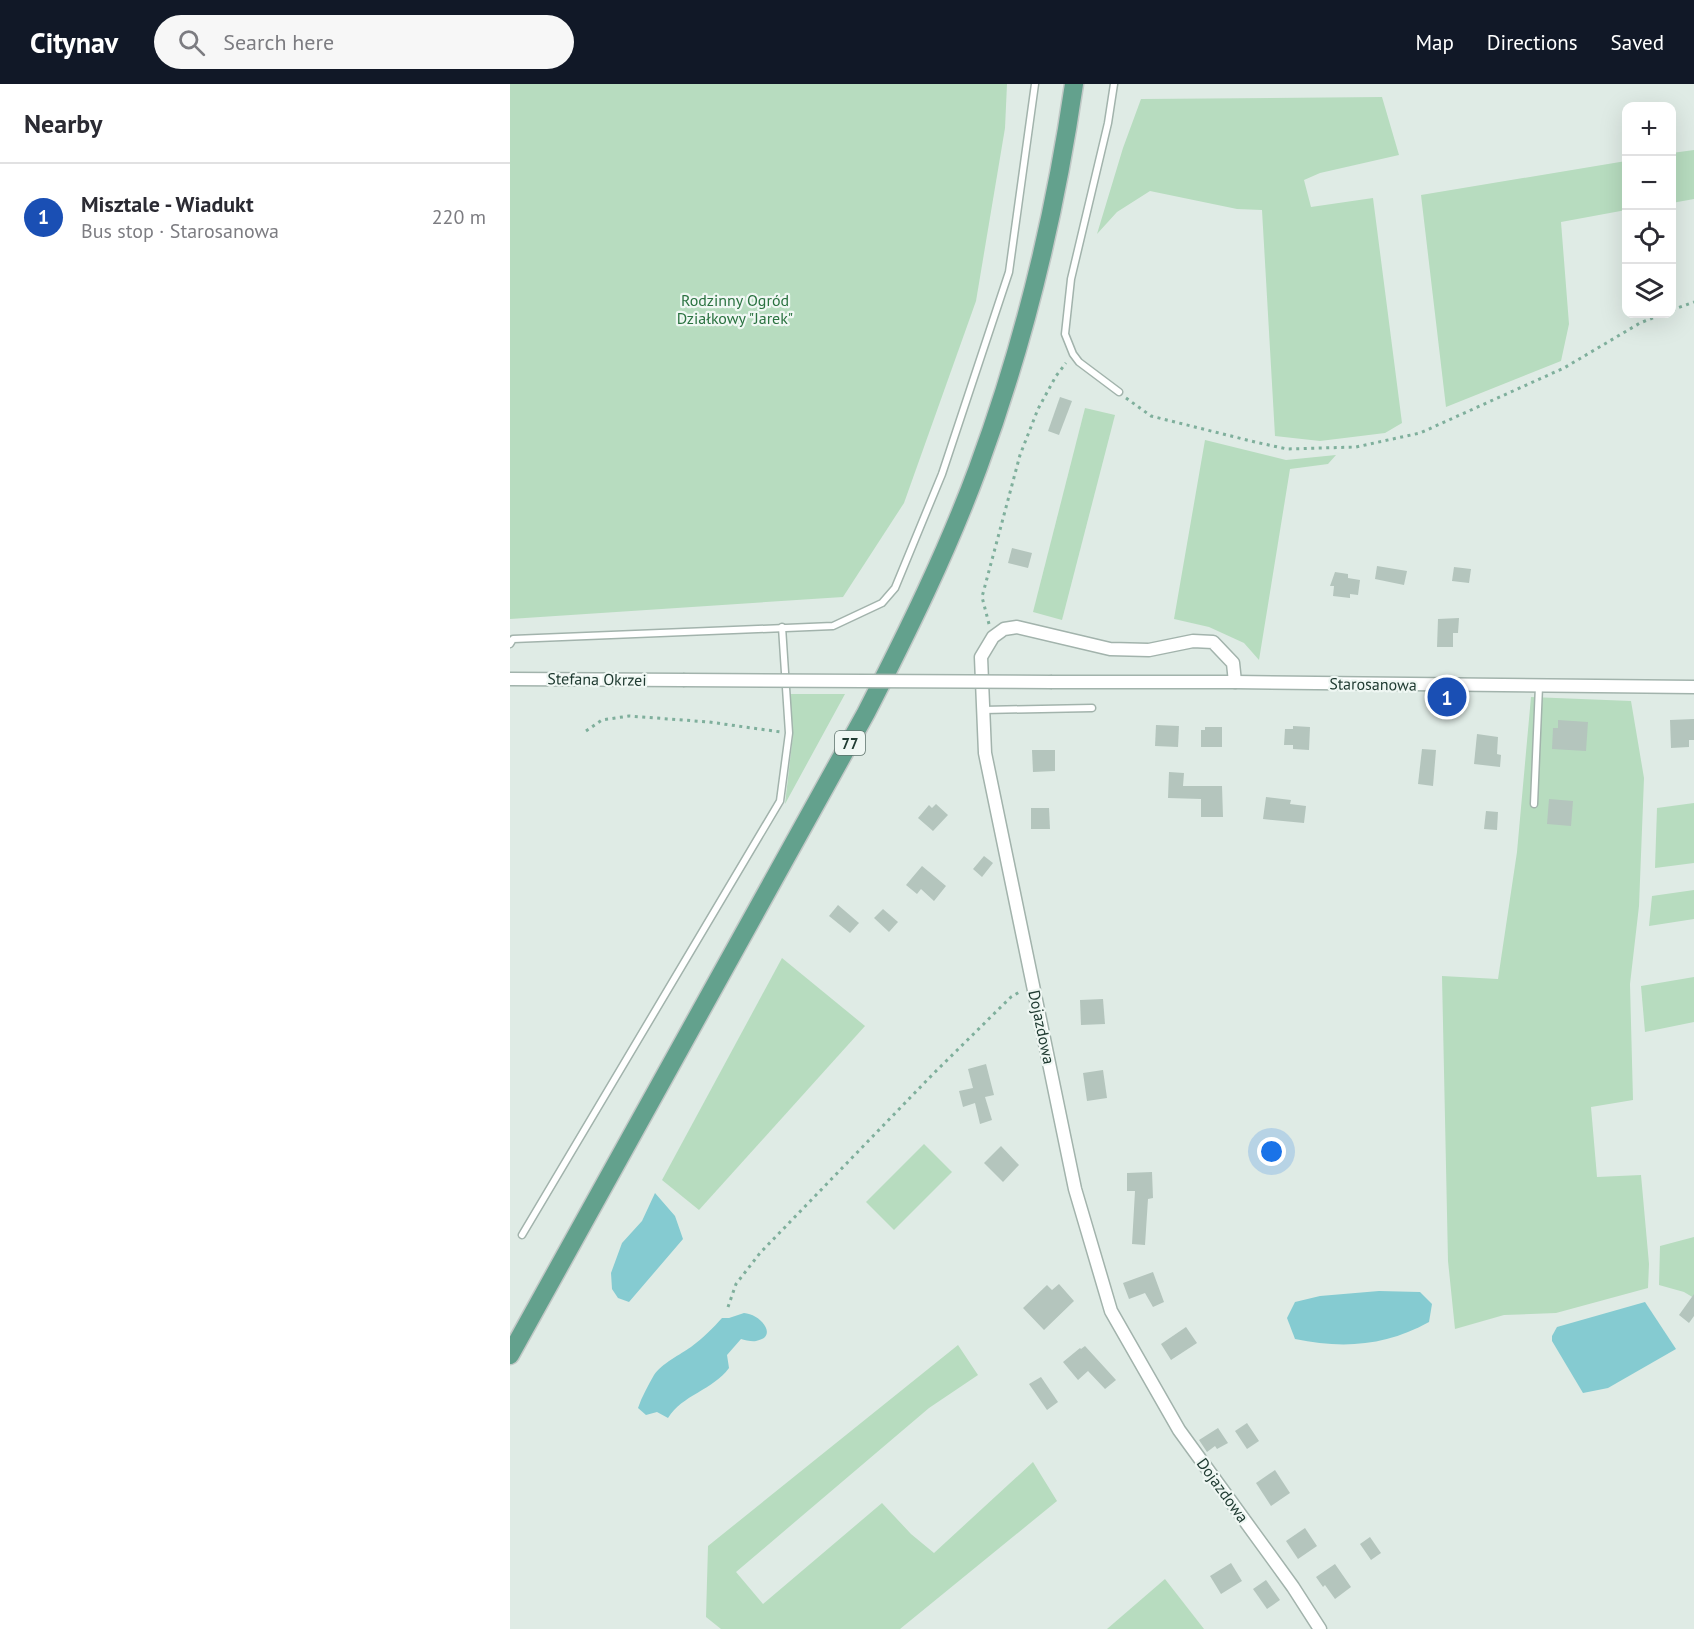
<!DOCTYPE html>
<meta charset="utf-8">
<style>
:root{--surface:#fff;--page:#f7f7f7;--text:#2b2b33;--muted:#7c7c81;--line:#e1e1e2;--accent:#111827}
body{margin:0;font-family:"PT Sans",sans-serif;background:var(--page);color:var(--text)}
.controls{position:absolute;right:18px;top:18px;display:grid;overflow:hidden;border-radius:12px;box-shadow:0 6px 24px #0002}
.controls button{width:54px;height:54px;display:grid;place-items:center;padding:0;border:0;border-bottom:2px solid var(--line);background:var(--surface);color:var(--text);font:30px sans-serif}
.you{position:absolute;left:762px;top:1068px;width:21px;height:21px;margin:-15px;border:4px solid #fff;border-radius:50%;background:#1a73e8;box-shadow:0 0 0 9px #1a73e833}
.badge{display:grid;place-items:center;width:39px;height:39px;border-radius:50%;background:var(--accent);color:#fff;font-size:20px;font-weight:700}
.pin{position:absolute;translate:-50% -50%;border:3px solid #fff;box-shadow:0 2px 6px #0006}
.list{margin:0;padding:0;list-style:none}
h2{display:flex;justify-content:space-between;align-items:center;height:78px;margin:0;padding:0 24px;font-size:26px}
h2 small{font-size:20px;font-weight:400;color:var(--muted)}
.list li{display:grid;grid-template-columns:39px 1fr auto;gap:18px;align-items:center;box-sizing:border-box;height:108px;padding:0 24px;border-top:2px solid var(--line)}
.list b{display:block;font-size:22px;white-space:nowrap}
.list p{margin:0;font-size:20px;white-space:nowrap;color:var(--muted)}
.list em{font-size:20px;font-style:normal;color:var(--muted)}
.icon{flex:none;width:33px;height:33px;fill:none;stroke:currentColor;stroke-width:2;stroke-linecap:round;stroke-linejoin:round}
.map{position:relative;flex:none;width:1184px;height:1545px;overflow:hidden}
header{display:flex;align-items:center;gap:36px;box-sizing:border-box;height:84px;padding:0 30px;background:var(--accent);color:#fff}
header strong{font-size:28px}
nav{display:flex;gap:33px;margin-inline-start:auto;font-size:21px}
.search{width:420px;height:54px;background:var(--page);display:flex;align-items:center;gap:15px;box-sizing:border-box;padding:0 21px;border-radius:33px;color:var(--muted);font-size:22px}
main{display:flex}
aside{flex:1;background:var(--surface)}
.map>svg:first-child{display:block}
</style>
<header>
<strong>Citynav</strong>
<div class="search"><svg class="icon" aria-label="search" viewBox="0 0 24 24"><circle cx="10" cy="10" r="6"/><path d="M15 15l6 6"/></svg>Search here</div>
<nav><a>Map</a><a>Directions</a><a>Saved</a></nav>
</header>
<main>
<aside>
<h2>Nearby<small></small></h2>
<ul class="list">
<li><span class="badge" style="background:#1a4fb4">1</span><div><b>Misztale - Wiadukt</b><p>Bus stop · Starosanowa</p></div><em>220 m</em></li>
</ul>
</aside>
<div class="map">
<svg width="1184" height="1545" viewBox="0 0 1184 1545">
<rect width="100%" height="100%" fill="#dfebe5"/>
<g fill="#b7dcbf">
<path d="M0,0H497L495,44L466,217L394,419L333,513L0,535Z"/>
<path d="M872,13L889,71L810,89L794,96L801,123L863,114L892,339L875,349L810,357L765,352L752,126L727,125L640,107L607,128L587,150L613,64L631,15Z"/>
<path d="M1184,66V115L1162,119V69Z"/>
<path d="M1116,77V126L1051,138L1059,240L1051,277L936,323L911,111Z"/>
<path d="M575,324L605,331L552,536L523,528Z"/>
<path d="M695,356L776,376L826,371L818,380L780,385L749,576L734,559L699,543L664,535Z"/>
<path d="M280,610H335L275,720L283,651Z"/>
<path d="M1021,613L1121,617L1134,694L1129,822L1120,900L1123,1016L1081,1023L1087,1093L1131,1091L1139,1180L1138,1204L1046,1229L994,1231L945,1245L938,1177L932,892L988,895L1007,768Z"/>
<path d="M1184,719V779L1145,784L1147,724Z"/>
<path d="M1184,806V835L1139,842L1142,812Z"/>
<path d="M272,874L355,942L189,1126L152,1096Z"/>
<path d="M1184,893V938L1135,948L1131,902Z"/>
<path d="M414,1060L442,1088L384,1146L356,1118Z"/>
<path d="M1184,1153V1214L1174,1208L1149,1201L1150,1162Z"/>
<path d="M448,1261L468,1291L419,1324L226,1488L253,1520L372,1419L401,1450L424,1469L523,1378L547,1417L390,1545H211L196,1533L198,1462Z"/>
<path d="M655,1495L694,1545H597Z"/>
</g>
<g fill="#85cbd1">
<path d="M145,1109L165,1132L173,1155L119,1218L108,1214L102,1205L101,1189L112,1159L132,1137Z"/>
<path d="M869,1207L910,1208L922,1220L919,1238C876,1262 833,1265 785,1255L777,1234L785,1218L810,1212Z"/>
<path d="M1135,1218L1166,1265L1098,1304L1073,1309L1042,1257V1252L1047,1243Z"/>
<path d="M234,1229C251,1230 269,1253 246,1257C242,1258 235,1256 231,1255L217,1271L219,1284C203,1306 172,1311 158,1334L147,1328L136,1331L128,1324C132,1312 138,1302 144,1291C151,1280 171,1270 181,1263C192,1255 203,1244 212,1234H219Z"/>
</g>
<g fill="#b4c5bd">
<path d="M550,313L562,317L549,351L538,347Z"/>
<path d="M502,464L522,469L518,484L498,479Z"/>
<path d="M867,482L897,487L894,501L865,495Z"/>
<path d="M944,483L961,485L959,499L942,497Z"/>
<path d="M825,488L838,490V494L850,496L848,511L840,510V514L823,512L824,502H820Z"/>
<path d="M949,534L948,549H943V563H927L928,535Z"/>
<path d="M1184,635V656H1179V663L1161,664L1160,636Z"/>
<path d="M1048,636L1078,638L1076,667L1042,665L1043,644H1048Z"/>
<path d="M646,641L669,642L668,663L645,662Z"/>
<path d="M783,642L800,643L799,666L783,665V661H774L775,645H783Z"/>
<path d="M695,643H712V663H691V646H695Z"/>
<path d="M967,650L988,653L987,670L991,671L990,683L964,680Z"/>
<path d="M912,665L926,666L923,702L908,700Z"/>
<path d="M522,666H545V687L523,688Z"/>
<path d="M659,688L674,689L673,702H712L713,733H691V715L658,714Z"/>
<path d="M756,713L781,716L780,720L796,722L794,739L753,735Z"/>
<path d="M1039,715L1063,717L1061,742L1037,740Z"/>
<path d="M426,720L438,731L423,747L408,734L419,721L422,724Z"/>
<path d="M521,724H539L540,745H521Z"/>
<path d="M976,727L988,728L987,746L974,745Z"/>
<path d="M474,772L483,779L472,793L463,785Z"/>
<path d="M412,782L436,802L424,817L411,805L407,810L396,801Z"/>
<path d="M328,821L349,839L340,849L319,832Z"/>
<path d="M373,825L388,838L379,848L364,834Z"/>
<path d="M593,915L595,940L571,941L570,916Z"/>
<path d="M476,980L484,1011L475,1013L482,1036L470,1040L465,1019L453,1023L449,1007L463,1004L458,985Z"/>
<path d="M593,986L597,1014L577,1017L573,989Z"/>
<path d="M491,1062L509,1081L493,1098L474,1079Z"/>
<path d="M642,1088L643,1114L638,1115L635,1161L622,1160L625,1107H617V1089Z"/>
<path d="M643,1188L654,1218L643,1223L635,1209L619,1215L613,1199Z"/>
<path d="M549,1200L564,1217L534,1246L513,1224L537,1201L542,1206Z"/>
<path d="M1184,1210V1232L1179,1239L1169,1231Z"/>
<path d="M676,1243L687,1259L661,1276L651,1260Z"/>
<path d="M575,1262L606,1296L595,1305L578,1287L568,1296L553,1278L570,1264L571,1265Z"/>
<path d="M531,1293L548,1318L537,1326L519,1300Z"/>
<path d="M737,1339L749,1357L737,1365L725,1347Z"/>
<path d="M708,1344L718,1359L707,1365L705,1362L697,1368L689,1356Z"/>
<path d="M765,1386L780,1409L761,1422L746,1399Z"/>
<path d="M795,1444L807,1462L788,1475L776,1457Z"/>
<path d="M860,1453L871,1469L861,1476L850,1460Z"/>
<path d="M721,1479L732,1497L711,1510L700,1492Z"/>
<path d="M825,1480L841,1503L825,1515L815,1501L813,1503L806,1493Z"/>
<path d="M756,1496L770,1516L757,1525L743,1505Z"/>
</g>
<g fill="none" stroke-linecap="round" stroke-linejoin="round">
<g stroke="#a2b3ac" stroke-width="9">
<g id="service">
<path d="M604,0L598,39L561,195L555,250L563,270L569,278L609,308"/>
<path d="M0,560L3,555L323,542L372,519L385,504L432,390L499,188L525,0"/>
<path d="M473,626L582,624"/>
<path d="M1024,720L1029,602"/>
<path d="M12,1151L270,717L279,649L272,543"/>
</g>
</g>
<g stroke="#a2b3ac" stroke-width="15">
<g id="minor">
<path d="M0,595L173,596"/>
<path d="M542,598H725L1184,603"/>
<path d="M725,598L723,579L703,558L683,557L639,566L600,565L507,543L494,545L483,553L471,573L475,669L565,1105L601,1227L669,1346L783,1503L810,1545"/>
</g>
</g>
<g stroke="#c1c8c6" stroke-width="21">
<path id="primary" d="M0,1271L356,629C397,549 437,468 468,384C514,260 545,131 564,0"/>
</g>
<g stroke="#7faf9c" stroke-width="3" stroke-dasharray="3 4.5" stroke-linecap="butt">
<path d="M1162,226L1184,218"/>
<path d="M616,314L641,332L745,358L777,365L846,363L910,349L1054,284L1130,239L1153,230"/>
<path d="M479,540L472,513L510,371L528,325L546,292L556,279"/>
<path d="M76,647L92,636L119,632L199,638L271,648"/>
<path d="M218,1223L226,1200L250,1169L423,990L501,913L511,907"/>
</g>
<use href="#service" stroke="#fff" stroke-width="6"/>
<use href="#minor" stroke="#fff" stroke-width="12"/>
<use href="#primary" stroke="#63a18d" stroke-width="18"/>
<g stroke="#a2b3ac" stroke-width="15" stroke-linecap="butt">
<path id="minor-bridge" d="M173,596L542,598"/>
</g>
<use href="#minor-bridge" stroke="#fff" stroke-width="12"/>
</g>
<g text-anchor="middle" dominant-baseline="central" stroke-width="4.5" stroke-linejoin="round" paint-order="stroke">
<rect fill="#eff7f3" stroke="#5e736c" stroke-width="1.5" x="325" y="647" width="30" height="24" rx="4.5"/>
<g font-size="15" font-weight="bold" fill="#203b32">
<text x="340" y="659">77</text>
</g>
<g font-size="16" fill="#2a7240" stroke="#eff7f3">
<text x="225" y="216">Rodzinny Ogród<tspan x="225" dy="18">Działkowy "Jarek"</tspan></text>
</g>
<g font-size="16" fill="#203b32" stroke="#eff7f3">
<text transform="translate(87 595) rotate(1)">Stefana Okrzei</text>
<text transform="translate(863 600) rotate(1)">Starosanowa</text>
<text transform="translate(532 943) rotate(78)">Dojazdowa</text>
<text transform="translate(713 1406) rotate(54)">Dojazdowa</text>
</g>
</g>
</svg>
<div class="controls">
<button>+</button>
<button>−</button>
<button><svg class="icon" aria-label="locate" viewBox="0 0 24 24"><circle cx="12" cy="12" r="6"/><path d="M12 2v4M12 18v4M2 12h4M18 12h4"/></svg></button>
<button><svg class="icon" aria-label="layers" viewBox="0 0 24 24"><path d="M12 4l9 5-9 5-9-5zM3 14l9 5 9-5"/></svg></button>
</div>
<div class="you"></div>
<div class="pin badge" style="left:937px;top:613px;background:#1a4fb4">1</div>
</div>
</main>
